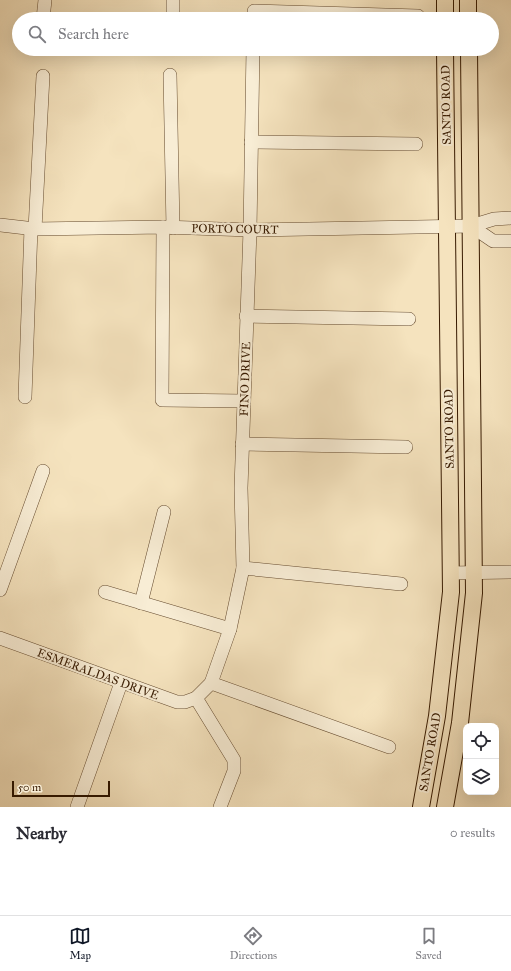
<!DOCTYPE html>
<style>
:root{--surface:#fff;--page:#f2f2f3;--text:#2b2b33;--muted:#7c7c81;--line:#e1e1e2;--accent:#111827}
body{margin:0;font-family:"IM FELL Great Primer",serif;background:var(--page);color:var(--text)}
.controls{position:absolute;right:12px;bottom:12px;display:grid;overflow:hidden;border-radius:8px;box-shadow:0 4px 16px #0002}
.controls button{width:36px;height:36px;display:grid;place-items:center;padding:0;border:0;border-bottom:1px solid var(--line);background:var(--surface);color:var(--text);font:20px sans-serif}
.scale{position:absolute;left:12px;bottom:10px;width:98px;box-sizing:border-box;padding-left:4px;border:2px solid #371a00;border-top:0;font-size:11px;line-height:14px;white-space:nowrap;color:#371a00;-webkit-text-stroke:3px #f8edd5;paint-order:stroke}
.list{margin:0;padding:0;list-style:none}
h2{display:flex;justify-content:space-between;align-items:center;height:52px;margin:0;padding:0 16px;font-size:17px}
h2 small{font-size:13px;font-weight:400;color:var(--muted)}
.icon{flex:none;width:22px;height:22px;fill:none;stroke:currentColor;stroke-width:2;stroke-linecap:round;stroke-linejoin:round}
.map{position:relative;flex:none;width:511px;height:807px;overflow:hidden}
.search{position:absolute;background:var(--surface);box-shadow:0 4px 16px #0002;left:12px;right:12px;top:12px;height:44px;display:flex;align-items:center;gap:10px;box-sizing:border-box;padding:0 14px;border-radius:22px;color:var(--muted);font-size:15px}
.sheet{height:108px;background:var(--surface)}
nav{display:flex;justify-content:space-around;align-items:center;box-sizing:border-box;height:56px;border-top:1px solid var(--line);background:var(--surface);font-size:11px;color:var(--muted)}
nav a{display:grid;justify-items:center;gap:2px}
nav .on{color:var(--accent)}
.map>svg:first-child{display:block}
</style>
<div class="map">
<svg width="511" height="807" viewBox="0 0 511 807">
<rect width="100%" height="100%" fill="#f5e3be"/>
<filter id="stains"><feTurbulence type="fractalNoise" baseFrequency=".005" numOctaves="4"/><feColorMatrix values="0 0 0 0 .2 0 0 0 0 .09 0 0 0 0 .02 0 0 0 .5 -.17"/></filter>
<radialGradient id="worn" r=".72"><stop offset=".6" stop-color="#630" stop-opacity="0"/><stop offset="1" stop-color="#630" stop-opacity=".3"/></radialGradient>
<g fill="none" stroke-linecap="round" stroke-linejoin="round">
<g stroke="#664c30" stroke-width="14">
<g id="minor">
<path d="M173,0V19"/>
<path d="M254,11L418,16"/>
<path d="M43,19L45,0"/>
<path d="M170,75L173,228"/>
<path d="M251,142L416,144"/>
<path d="M0,225L35,229L163,227L250,230L471,226L494,219L511,218"/>
<path d="M471,226L493,241H511"/>
<path d="M163,227L162,400L244,401"/>
<path d="M35,229L43,76"/>
<path d="M246,316L409,319"/>
<path d="M25,397L31,228"/>
<path d="M242,444L406,447"/>
<path d="M243,568L401,584"/>
<path d="M451,573L511,572"/>
<path d="M0,590L43,471"/>
<path d="M105,592L230,629"/>
<path d="M141,603L164,512"/>
<path d="M0,638L177,702H185L196,698L211,683L230,629L243,568L241,488L250,230L253,49"/>
<path d="M211,683L389,747"/>
<path d="M196,698L234,760V771L220,807"/>
<path d="M77,807L121,683"/>
</g>
</g>
<g stroke="#371a00" stroke-width="18">
<g id="major">
<path d="M445,0V19"/>
<path d="M468,0V19"/>
<path d="M421,807L437,716L451,592L445,49"/>
<path d="M445,807L460,723L474,593L469,49"/>
</g>
</g>
<use href="#minor" stroke="#f8edd5" stroke-width="13"/>
<use href="#major" stroke="#f5e3be" stroke-width="16"/>
</g>
<g text-anchor="middle" dominant-baseline="central" stroke-width="4" stroke-linejoin="round" paint-order="stroke">
<g font-size="12" fill="#371a00" stroke="#f8edd5">
<text transform="translate(446 105) rotate(-91)">SANTO ROAD</text>
<text transform="translate(235 229) rotate(1)">PORTO COURT</text>
<text transform="translate(245 379) rotate(-88)">FINO DRIVE</text>
<text transform="translate(449 429) rotate(-91)">SANTO ROAD</text>
<text transform="translate(98 674) rotate(20)">ESMERALDAS DRIVE</text>
<text transform="translate(430 752) rotate(-80)">SANTO ROAD</text>
</g>
</g>
<rect width="100%" height="100%" filter="url(#stains)"/>
<rect width="100%" height="100%" fill="url(#worn)"/>
</svg>
<div class="controls">
<button><svg class="icon" aria-label="locate" viewBox="0 0 24 24"><circle cx="12" cy="12" r="6"/><path d="M12 2v4M12 18v4M2 12h4M18 12h4"/></svg></button>
<button><svg class="icon" aria-label="layers" viewBox="0 0 24 24"><path d="M12 4l9 5-9 5-9-5zM3 14l9 5 9-5"/></svg></button>
</div>
<div class="scale">50 m</div>
<div class="search"><svg class="icon" aria-label="search" viewBox="0 0 24 24"><circle cx="10" cy="10" r="6"/><path d="M15 15l6 6"/></svg>Search here</div>
</div>
<section class="sheet">
<h2>Nearby<small>0 results</small></h2>
<ul class="list">
</ul>
</section>
<nav>
<a class="on"><svg class="icon" aria-label="map" viewBox="0 0 24 24"><path d="M3 6l6-2 6 2 6-2v14l-6 2-6-2-6 2zM9 4v14M15 6v14"/></svg>Map</a>
<a><svg class="icon" aria-label="directions" viewBox="0 0 24 24"><path d="M12 3l9 9-9 9-9-9zM9 14v-3h6M13 9l2 2-2 2"/></svg>Directions</a>
<a><svg class="icon" aria-label="saved" viewBox="0 0 24 24"><path d="M7 4h10v16l-5-4-5 4z"/></svg>Saved</a>
</nav>
